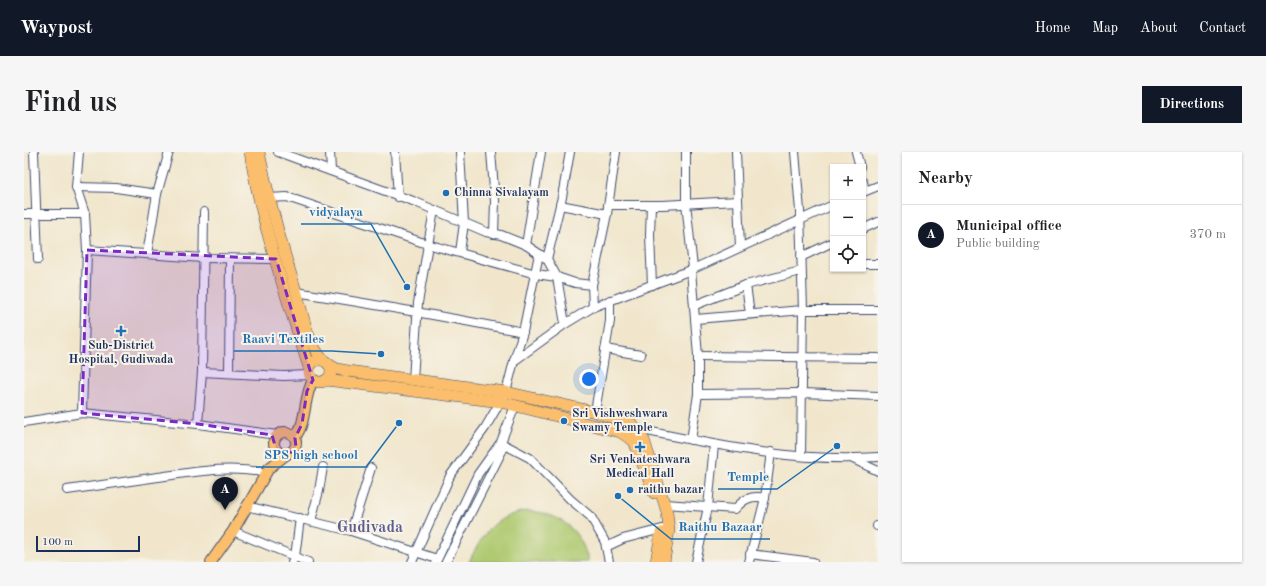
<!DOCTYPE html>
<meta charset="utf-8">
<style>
:root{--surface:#fff;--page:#f6f6f6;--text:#202124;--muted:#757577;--line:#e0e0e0;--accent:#111827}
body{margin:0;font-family:"Old Standard TT",serif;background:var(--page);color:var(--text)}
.controls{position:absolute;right:12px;top:12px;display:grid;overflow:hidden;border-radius:0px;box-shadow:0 1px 3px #0004}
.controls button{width:36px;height:36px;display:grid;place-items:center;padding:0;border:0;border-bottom:1px solid var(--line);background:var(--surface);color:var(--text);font:20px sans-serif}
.scale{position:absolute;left:12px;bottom:10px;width:104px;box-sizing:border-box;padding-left:4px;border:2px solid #1b2f5e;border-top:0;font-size:11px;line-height:14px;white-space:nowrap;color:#1b2f5e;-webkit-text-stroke:3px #f7f3e8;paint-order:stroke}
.you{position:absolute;left:565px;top:227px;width:14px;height:14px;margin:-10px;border:3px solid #fff;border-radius:50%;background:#1a73e8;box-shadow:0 0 0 6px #1a73e833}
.badge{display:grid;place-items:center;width:26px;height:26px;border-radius:50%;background:var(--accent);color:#fff;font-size:13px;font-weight:700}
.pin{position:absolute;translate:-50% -33px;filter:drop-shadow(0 1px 2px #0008)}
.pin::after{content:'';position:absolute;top:21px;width:14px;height:12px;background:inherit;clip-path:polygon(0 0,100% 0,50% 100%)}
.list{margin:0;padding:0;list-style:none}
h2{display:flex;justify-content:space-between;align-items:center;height:52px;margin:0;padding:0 16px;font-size:17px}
h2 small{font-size:13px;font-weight:400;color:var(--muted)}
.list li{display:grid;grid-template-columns:26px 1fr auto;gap:12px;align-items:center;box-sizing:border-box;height:60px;padding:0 16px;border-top:1px solid var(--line)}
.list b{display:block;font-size:15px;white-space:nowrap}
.list p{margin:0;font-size:13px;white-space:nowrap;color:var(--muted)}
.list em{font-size:13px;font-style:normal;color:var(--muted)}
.icon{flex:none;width:22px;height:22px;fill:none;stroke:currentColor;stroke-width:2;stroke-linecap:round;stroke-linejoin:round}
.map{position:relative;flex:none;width:854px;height:410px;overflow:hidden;border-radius:0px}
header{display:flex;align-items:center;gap:24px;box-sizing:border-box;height:56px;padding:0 20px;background:var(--accent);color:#fff}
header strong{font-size:19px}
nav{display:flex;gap:22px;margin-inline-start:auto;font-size:14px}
.intro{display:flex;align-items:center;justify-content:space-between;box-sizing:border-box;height:96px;padding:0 24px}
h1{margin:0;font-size:28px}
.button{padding:10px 18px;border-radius:0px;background:var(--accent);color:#fff;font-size:14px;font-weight:700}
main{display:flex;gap:24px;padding:0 24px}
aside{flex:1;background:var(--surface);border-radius:0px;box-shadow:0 1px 3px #0004}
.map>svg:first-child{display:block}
</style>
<header>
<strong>Waypost</strong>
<nav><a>Home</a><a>Map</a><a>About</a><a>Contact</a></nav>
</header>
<div class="intro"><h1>Find us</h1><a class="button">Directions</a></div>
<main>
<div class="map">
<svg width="854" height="410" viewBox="0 0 854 410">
<rect width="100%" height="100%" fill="#f7f3e8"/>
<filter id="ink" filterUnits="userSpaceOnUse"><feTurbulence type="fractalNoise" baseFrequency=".025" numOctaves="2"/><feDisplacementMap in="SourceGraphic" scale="8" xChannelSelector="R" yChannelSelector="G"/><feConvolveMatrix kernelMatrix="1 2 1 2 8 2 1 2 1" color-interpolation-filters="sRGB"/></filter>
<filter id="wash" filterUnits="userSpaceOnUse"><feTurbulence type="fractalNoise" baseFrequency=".012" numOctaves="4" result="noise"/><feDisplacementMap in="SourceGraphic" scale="16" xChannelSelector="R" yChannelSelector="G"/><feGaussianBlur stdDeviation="0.9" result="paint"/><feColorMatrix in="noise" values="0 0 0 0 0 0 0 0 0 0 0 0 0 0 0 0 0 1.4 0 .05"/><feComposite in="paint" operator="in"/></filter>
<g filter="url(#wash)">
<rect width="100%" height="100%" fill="#f1e6cc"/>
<path fill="#aec96f" stroke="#647c66" d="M502,359C533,359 559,378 564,410H445C458,383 470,364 502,359Z"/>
</g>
<g filter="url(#ink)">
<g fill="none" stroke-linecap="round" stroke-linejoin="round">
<g stroke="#3b4a6e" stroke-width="10">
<g id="minor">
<path d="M10,0L14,107"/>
<path d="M55,0L52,35L61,62L63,98L58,261"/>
<path d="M254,0L389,49L462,80L477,83L502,93L523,107L533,125L541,172"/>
<path d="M306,0L307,19"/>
<path d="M371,0L374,45"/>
<path d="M436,0L440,71L436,100"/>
<path d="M467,0L471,49L470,82"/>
<path d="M662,0V51L669,116"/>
<path d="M712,0L716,95"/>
<path d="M771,0L776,59L779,158L777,303"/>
<path d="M832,0L836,15"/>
<path d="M839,30L841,39"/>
<path d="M52,35L92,36L133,42"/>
<path d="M839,40L854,34"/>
<path d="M245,46L263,45L403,92L512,122L533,125L551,131L568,133"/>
<path d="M536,53L583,62"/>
<path d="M584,53H638L714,49"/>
<path d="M627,53L626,83L628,133"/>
<path d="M0,62H61"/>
<path d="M839,77L854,70"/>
<path d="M502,93L517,0"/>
<path d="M63,98L179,106L252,107"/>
<path d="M123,102L133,42L145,0"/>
<path d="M777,105L809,90"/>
<path d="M523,107L538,45L546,0"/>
<path d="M839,112H854"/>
<path d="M667,118L674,204V242L667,288"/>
<path d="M722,133L726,162"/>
<path d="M272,140C348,152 423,165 499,180"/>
<path d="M671,153L722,133L777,119"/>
<path d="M569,155L568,133L583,62L592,0"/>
<path d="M672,167L779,158H854"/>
<path d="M581,197L617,203"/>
<path d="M674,204L854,206"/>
<path d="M490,209L499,180L515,102"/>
<path d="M178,220L260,224L285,223"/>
<path d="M205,221L206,107"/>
<path d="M389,228L394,151L410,58"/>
<path d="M674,242L778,241L854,244"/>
<path d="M571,260L586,169V148"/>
<path d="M0,270L58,261L174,272L253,283"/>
<path d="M174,272L178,220L180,60"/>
<path d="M613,277C691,293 774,311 854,305"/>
<path d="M829,307L854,319"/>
<path d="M43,338C73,334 104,329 134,325C170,320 206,313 242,321"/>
<path d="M641,352L711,357C720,347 727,343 741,346"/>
<path d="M222,354L327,379L413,407"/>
<path d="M287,369L295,339L299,315"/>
<path d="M853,374H854"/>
<path d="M209,379L284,410"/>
<path d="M327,379L347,316"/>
<path d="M582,395L599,387L638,377"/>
<path d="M726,402L789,410"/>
<path d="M268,410L271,405L276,366"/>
<path d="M388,410L426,324L461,276L482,240L490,209L541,172L569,155L667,118L809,53"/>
<path d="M412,410L454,322L477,290L491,254"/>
<path d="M422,410L481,293L506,306L546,347L567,365L581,390L585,410"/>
<path d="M672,410L684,355L690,293"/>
<path d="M725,410L741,346L747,300"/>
</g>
</g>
<g stroke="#3b4a6e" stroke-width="12">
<g id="major">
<circle cx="261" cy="291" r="11"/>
<path d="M271,285C283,271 279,246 289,228"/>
<path d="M187,410L209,379L245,316L263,302"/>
</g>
</g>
<g stroke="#3b4a6e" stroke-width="12">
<g id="highway">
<path d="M226,0C237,72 263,146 285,216"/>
<path d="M235,0C245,48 258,95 273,142C280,165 283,191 300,209"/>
<circle cx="296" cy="219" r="11"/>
<path d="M304,212L313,217L324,219L482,240L571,260L608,272L620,288L643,360L645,378L640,410"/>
<path d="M302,228L477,250L596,280L610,289L630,341"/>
<path d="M632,410L637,381"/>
</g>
</g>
<use href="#minor" stroke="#fff" stroke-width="8"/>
<use href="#major" stroke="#fabe6d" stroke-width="10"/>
<use href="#highway" stroke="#fabe6d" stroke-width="11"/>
</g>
</g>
<path fill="#7b2cbf" fill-opacity="0.2" stroke="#7b2cbf" stroke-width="3" stroke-dasharray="8 5" stroke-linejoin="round" d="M63,98L252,107L289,228L283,239L278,272L271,286L272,295L268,300L257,301L252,297L248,283L174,272L58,261Z"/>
<g fill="#1f6fb2" stroke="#f7f3e8" stroke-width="1.5">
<circle cx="422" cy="41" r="4"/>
<path d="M95 173h4v4h4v4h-4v4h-4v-4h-4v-4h4z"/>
<circle cx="540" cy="269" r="4"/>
<path d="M614 289h4v4h4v4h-4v4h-4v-4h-4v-4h4z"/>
<circle cx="606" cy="338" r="4"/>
</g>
<g text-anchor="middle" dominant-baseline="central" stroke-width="4" stroke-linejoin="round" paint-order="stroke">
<g font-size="12" font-weight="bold" fill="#1b2f5e" stroke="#f7f3e8" text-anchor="start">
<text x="430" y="41">Chinna Sivalayam</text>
<text x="97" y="194" text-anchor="middle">Sub-District<tspan x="97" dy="14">Hospital, Gudiwada</tspan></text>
<text x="548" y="262">Sri Vishweshwara<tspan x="548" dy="14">Swamy Temple</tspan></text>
<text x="616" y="308" text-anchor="middle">Sri Venkateshwara<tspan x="616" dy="14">Medical Hall</tspan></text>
<text x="614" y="338">raithu bazar</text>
</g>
<g font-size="16" font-weight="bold" fill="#5d5c90" stroke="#f7f3e8">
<text x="346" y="376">Gudivada</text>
</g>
</g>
<path fill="none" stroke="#1f6fb2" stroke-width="1.5" d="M383 135L347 72H277M357 202L308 199H210M375 271L342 315H232M813 294L753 337H694M594 344L647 387H746"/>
<g fill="#1f6fb2" stroke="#f7f3e8" stroke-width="1.5">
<circle cx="383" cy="135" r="4"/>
<circle cx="357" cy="202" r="4"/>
<circle cx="375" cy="271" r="4"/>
<circle cx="813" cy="294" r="4"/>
<circle cx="594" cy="344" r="4"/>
</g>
<g font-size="13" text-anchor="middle" font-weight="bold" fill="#1f6fb2" stroke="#f7f3e8" stroke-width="4" stroke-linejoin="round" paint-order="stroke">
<text x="312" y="64">vidyalaya</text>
<text x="259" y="191">Raavi Textiles</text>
<text x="287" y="307">SPS high school</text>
<text x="724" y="329">Temple</text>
<text x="696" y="379">Raithu Bazaar</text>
</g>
</svg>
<div class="controls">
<button>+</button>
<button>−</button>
<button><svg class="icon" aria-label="locate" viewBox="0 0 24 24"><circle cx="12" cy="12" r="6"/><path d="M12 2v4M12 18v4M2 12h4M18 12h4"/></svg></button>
</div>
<div class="scale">100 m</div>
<div class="you"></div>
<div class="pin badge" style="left:201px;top:358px">A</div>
</div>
<aside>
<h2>Nearby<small></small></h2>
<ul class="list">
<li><span class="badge">A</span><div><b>Municipal office</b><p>Public building</p></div><em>370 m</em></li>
</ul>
</aside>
</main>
